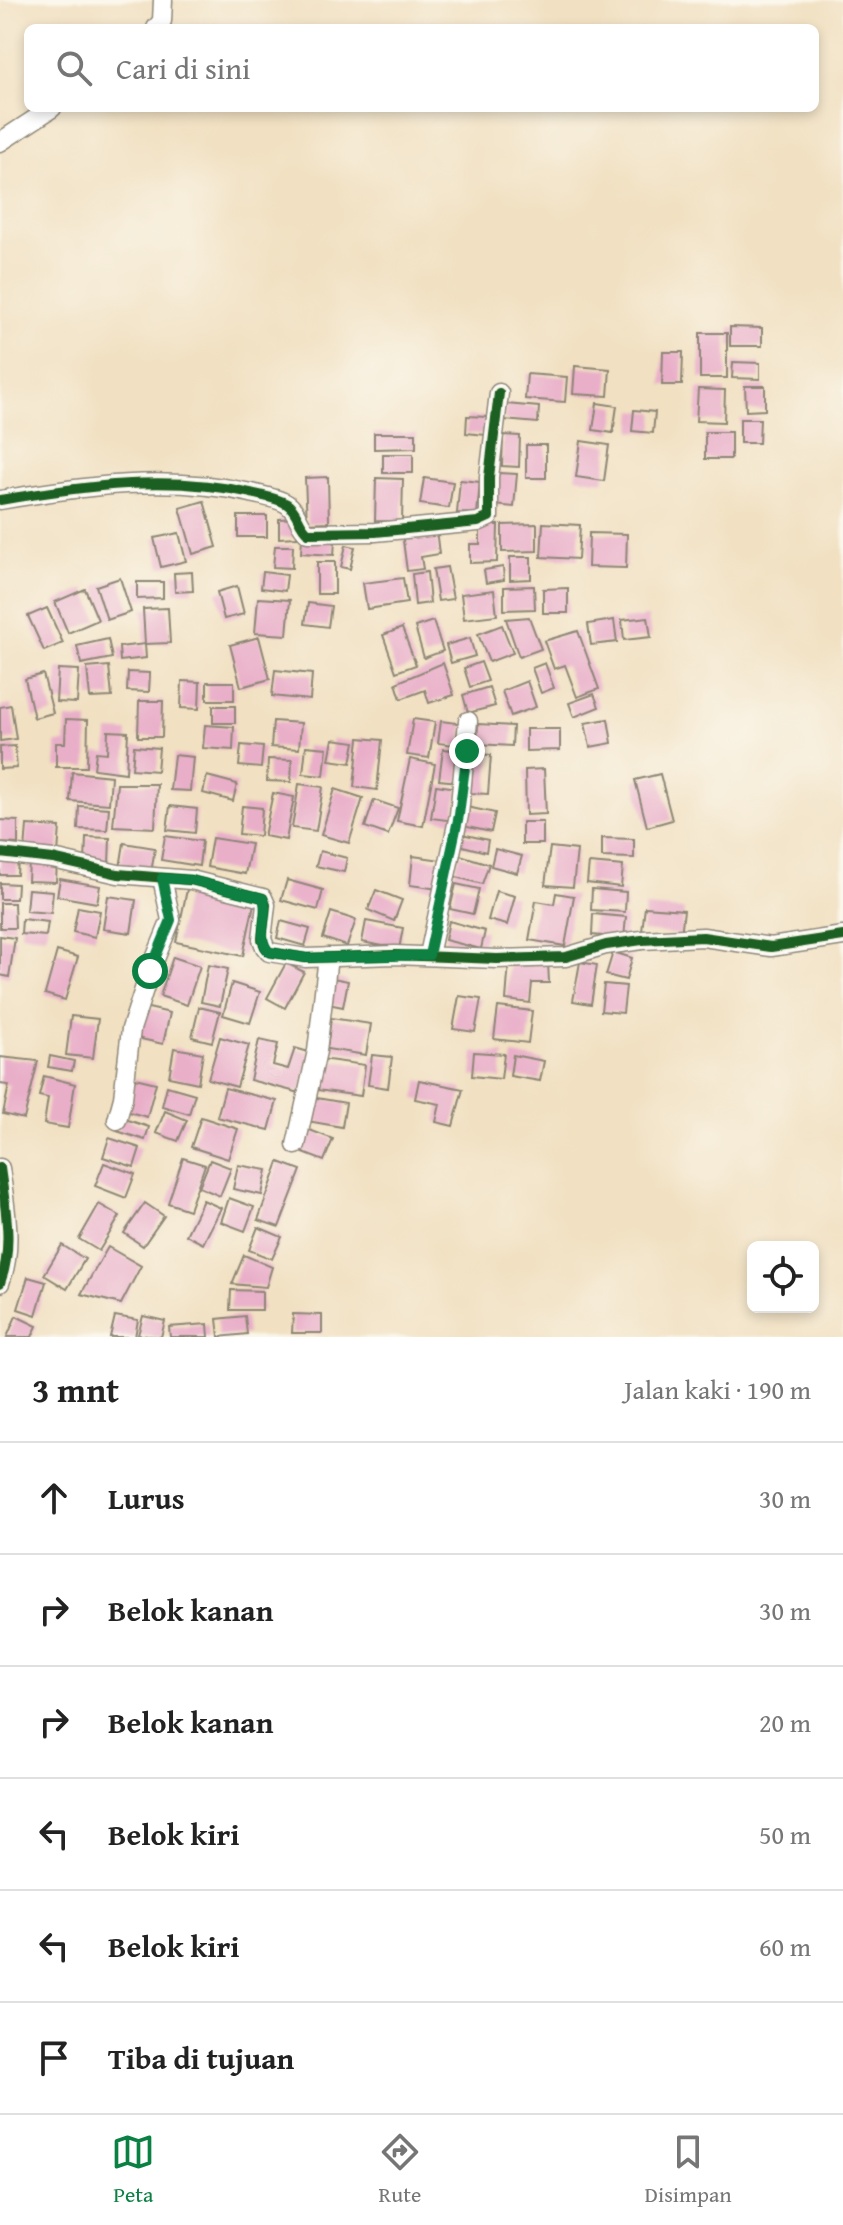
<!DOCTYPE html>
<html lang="id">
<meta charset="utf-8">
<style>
:root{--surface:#fff;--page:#f6f6f6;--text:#222;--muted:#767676;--line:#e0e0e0;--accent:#0b8043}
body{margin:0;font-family:"Gentium Book Plus",serif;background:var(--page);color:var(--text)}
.controls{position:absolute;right:24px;bottom:24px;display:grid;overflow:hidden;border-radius:12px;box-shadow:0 4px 12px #0003}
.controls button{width:72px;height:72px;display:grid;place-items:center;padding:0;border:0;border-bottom:2px solid var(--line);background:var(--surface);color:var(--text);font:40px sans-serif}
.stop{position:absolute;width:24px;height:24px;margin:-18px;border:6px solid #0b8043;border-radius:50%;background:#fff}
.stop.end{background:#0b8043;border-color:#fff;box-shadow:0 2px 8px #0008}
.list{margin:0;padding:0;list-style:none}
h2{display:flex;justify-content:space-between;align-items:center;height:104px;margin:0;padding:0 32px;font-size:34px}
h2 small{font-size:26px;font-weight:400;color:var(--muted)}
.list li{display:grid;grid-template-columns:52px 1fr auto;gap:24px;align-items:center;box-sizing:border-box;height:112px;padding:0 32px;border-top:2px solid var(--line)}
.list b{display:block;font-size:30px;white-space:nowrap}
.list em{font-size:26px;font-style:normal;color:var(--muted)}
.icon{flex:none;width:44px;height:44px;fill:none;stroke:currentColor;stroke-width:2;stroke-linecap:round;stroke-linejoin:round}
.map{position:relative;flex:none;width:843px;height:1337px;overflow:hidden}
.search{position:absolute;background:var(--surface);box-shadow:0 4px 12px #0003;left:24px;right:24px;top:24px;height:88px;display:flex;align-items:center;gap:20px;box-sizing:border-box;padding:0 28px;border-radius:12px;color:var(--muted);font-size:30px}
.sheet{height:776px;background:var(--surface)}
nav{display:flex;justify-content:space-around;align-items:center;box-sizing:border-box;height:112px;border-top:2px solid var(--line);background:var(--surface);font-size:22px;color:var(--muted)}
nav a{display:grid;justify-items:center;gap:4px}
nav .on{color:var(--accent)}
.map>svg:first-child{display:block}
</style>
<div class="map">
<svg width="843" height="1337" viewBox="0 0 843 1337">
<rect width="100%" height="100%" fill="#fbf7ec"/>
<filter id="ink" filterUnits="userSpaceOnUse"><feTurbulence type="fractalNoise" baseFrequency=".0125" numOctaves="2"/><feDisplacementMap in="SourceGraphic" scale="16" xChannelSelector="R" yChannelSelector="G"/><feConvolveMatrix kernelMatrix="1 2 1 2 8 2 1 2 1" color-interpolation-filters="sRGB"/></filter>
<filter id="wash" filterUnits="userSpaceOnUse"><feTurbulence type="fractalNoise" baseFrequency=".006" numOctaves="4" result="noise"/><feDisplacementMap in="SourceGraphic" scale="32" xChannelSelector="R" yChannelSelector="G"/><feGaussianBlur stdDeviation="1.8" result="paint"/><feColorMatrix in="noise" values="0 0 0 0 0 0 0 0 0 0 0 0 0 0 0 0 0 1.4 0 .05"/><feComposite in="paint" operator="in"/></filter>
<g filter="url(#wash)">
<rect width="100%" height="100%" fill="#f1e0c1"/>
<g id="blocks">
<g fill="#e9afc9">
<path d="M730,327L762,328V346H730Z"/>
<rect x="700" y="333" width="27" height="45"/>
<path d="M663,352H683L682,385H662Z"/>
<path d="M733,362L760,363V379L732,378Z"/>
<path d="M575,366L610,369L608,396L573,394Z"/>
<path d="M527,374L567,377L565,402L525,399Z"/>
<path d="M745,386H765V410L746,411Z"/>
<path d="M698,389L725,390L724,422L696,421Z"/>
<path d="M597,403L617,406L613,433L593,430Z"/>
<path d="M506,404L539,407L538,423L504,420Z"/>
<path d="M634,410L655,412L653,433L632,431Z"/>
<path d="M467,416L487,417L486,435L466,433Z"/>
<path d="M740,419H760L759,443H740Z"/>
<rect x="705" y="432" width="26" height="27"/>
<path d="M374,433H416V448L374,449Z"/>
<path d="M503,435L520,436L519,467L502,466Z"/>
<path d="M581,441L609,445L604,481L576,477Z"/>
<rect x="526" y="445" width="20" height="33"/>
<rect x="383" y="454" width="30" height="19"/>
<path d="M498,473L517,474L514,507L495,505Z"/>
<path d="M328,477L329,522L307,523L305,478Z"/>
<path d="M376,478L403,479L402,522L375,521Z"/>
<path d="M424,478L453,482L449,508L420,504Z"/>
<path d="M460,480L480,482L477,514L457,513Z"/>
<path d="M204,501L217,547L193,554L180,508Z"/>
<rect x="238" y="516" width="29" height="21"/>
<path d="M297,518V537L279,538V519Z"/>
<path d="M543,523L580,525L578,559L541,557Z"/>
<path d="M537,524V551L502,552V525Z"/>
<path d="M480,525H498L497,562L470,563V544H480Z"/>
<path d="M436,529L439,554L421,557L423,569L407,571L402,533Z"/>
<path d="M179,533L186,561L161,567L154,538Z"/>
<path d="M589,533L627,534L626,568L588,567Z"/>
<path d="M302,539L335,541L334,555L301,553Z"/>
<path d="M346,545L355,547L350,569L341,567Z"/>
<path d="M275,546H293L292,568L273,567Z"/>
<path d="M510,557H531V579L510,580Z"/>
<rect x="317" y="562" width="18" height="32"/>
<path d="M447,567L453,599L438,601L433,569Z"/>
<path d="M503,567L504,580L486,583L484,570Z"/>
<path d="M192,572L193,591L175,592L174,573Z"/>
<path d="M263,572L287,575L285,591L261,588Z"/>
<path d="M427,572L430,603L415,605L412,574Z"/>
<path d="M120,578L131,612L107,620L96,586Z"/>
<path d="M403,578L407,603L367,609L363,583Z"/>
<path d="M137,582H163V598L137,599Z"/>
<path d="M237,586L244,614L224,619L217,592Z"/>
<path d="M534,586L535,609L504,610V587Z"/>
<path d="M568,588V613H543V589Z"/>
<path d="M85,589L98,620L68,633L55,602Z"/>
<path d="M494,590L497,615L464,619L461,594Z"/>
<path d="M258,598L290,600L287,635L255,633Z"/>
<path d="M308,603L331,606L328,627L305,624Z"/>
<path d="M47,608L63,643L44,651L28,616Z"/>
<path d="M168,608L170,643L145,644L143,609Z"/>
<path d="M529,617L541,649L519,657L506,619Z"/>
<path d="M648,617L651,637L624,640L622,620Z"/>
<path d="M614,620L617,642L591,645L588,624Z"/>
<path d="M433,621L443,651L424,658L415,627Z"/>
<path d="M502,625L513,653L489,662L478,634Z"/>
<path d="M402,628L416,665L396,672L383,635Z"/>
<path d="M578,631L599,689L577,697L565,665L554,669L544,641Z"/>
<path d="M259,637L270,679L241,687L230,645Z"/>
<path d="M470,638L475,656L451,663L446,645Z"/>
<path d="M108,639L112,658L81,664L77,646Z"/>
<path d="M145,644L146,658L120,661L119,647Z"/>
<path d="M481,662L488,681L470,687L464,668Z"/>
<path d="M443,663L454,695L429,703L425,690L401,699L396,683Z"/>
<path d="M545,663L554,688L541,693L532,668Z"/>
<path d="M109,666L112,697L90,698L87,668Z"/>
<path d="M58,669L79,670L77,703L56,702Z"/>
<path d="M275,670L312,674L310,700L272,696Z"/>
<path d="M128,672L150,673L149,692L127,691Z"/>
<path d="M43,674L53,713L34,718L25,679Z"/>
<path d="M182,681L200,682L199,709L181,708Z"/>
<path d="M527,681L536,707L511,716L502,691Z"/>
<rect x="207" y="682" width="27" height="18"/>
<path d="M489,687L495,706L468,713L463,695Z"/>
<path d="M594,694L599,707L574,717L569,703Z"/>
<path d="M139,701H163L162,737H138Z"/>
<path d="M11,705L16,739L0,741V707Z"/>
<rect x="213" y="706" width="22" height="17"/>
<path d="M66,719L88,720L87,767H56V743H65Z"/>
<path d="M413,719L435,722L429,758L407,755Z"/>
<path d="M608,719L612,743L590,747L585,723Z"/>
<path d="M273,721L301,723L299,749L271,747Z"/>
<path d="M441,721L464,724L461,746L438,743Z"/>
<path d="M478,724L513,726L512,746L477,744Z"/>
<path d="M205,725L234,727L233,750L203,748Z"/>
<path d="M526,729H560V750L526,751Z"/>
<path d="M108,731L128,732L126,773L94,769L96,752L107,753Z"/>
<path d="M359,738L382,740L377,790L354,787Z"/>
<path d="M333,739L355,742L351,763L329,760Z"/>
<path d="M241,745L263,747L261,768L239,766Z"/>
<path d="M15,746L17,768L0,769V747Z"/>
<path d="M134,746L159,748L157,771L132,769Z"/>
<path d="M306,746L327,748L324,776L303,774Z"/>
<path d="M443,749L463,751L459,782L439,780Z"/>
<path d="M472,754L491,755L488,794L470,793Z"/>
<path d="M174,755L193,757L190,791L170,790Z"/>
<path d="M268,759L292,760L291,782L267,781Z"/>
<path d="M410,759L435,764L423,826L397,821Z"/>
<path d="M544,769L546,814L526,815L525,770Z"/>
<path d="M72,772L111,776L109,804L70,801Z"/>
<path d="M660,774L672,820L647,827L635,780Z"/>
<path d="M207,776L237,784L233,801L203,793Z"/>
<path d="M117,784H157L155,828L113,826Z"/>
<path d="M299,784L323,787L316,831L292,828Z"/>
<path d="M436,785L458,788L454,821L431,818Z"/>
<path d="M335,789L363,798L349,843L321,835Z"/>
<path d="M273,793L294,797L286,840L264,836Z"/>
<path d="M374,800L398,808L388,835L365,827Z"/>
<path d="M79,806L109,808L107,830L78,829Z"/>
<path d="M170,806L197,809L195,833L167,830Z"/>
<path d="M242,806L262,808L260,836L239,834Z"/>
<path d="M467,807L495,813L491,832L463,826Z"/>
<path d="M0,820L18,821V844L0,843Z"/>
<rect x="522" y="822" width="21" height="22"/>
<path d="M27,825L60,827L58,853L25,851Z"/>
<path d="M462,834L488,840L486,852L459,845Z"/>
<path d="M165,836L202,841L199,866L161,860Z"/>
<path d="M86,837L110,838L109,864H85Z"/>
<path d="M212,838L251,844L245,874L207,867Z"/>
<path d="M602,838L634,839V858L602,857Z"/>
<path d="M124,843L155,848L151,873L120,868Z"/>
<path d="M550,847L577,850L573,887L545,885Z"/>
<path d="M495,849L522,856L517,873L491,866Z"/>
<path d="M320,851L347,858L344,872L316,866Z"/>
<path d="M460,855L489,864L482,884L453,876Z"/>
<path d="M413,856L442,860L439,889L410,885Z"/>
<path d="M0,859H18L17,875H0Z"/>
<path d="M29,862H57L56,882L28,881Z"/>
<path d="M589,863L623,866L621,887L587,883Z"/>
<path d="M60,879L100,886L97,903L57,896Z"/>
<path d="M287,880L323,890L318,910L281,900Z"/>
<path d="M0,883L17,884L16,899H0Z"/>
<path d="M456,884L479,889L473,914L450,909Z"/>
<path d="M188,885L255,899L243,956L176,942Z"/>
<path d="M28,889L53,891L51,913L26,911Z"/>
<path d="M592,889L626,892L625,912L591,910Z"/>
<path d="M376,890L402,900L394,921L368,910Z"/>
<path d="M496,891L515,896L507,925L488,920Z"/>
<path d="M556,893L574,896L565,946L529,940L536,901L554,904Z"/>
<path d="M108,896L136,900L131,933L103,929Z"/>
<path d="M0,903H14L15,928H0Z"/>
<path d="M78,907L100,911L95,937L73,932Z"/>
<path d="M645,907L684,910L681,935L642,931Z"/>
<path d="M331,912L356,920L347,946L323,938Z"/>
<path d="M593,914L626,917L624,938L592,935Z"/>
<path d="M22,919L48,922L46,936L21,934Z"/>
<path d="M281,921L310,929L305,946L277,938Z"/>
<path d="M366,921L403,928L399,949L362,942Z"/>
<path d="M449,921L485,931L481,949L445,940Z"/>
<path d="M0,936L15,938L9,977L0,975Z"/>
<path d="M57,951L78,957L65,1000L45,994Z"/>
<path d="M613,952L632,958L626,980L606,975Z"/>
<path d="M173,957L200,966L187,1005L160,996Z"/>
<path d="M509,962H548L549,983H532L530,1003L506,1000Z"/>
<path d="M580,962L597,965L591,1004L573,1001Z"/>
<path d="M286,963L304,972L285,1008L267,998Z"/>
<path d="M208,965L228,969L220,1006L201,1002Z"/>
<path d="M328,977L348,981L343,1007L323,1003Z"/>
<path d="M232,983L260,992L250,1023L223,1015Z"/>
<path d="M604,984L626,986L623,1013L601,1011Z"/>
<path d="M459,996L481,999L475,1032L453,1029Z"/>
<path d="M144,1007L170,1013L163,1044L137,1038Z"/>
<path d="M199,1007L220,1012L212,1042L192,1037Z"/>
<path d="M498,1007L532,1011L528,1043L494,1039Z"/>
<path d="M71,1016L98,1019L93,1058L66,1055Z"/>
<path d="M331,1018L371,1024L366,1055L327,1049Z"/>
<path d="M220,1037L249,1045L237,1087L208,1079Z"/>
<path d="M259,1040L278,1044L273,1065L288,1069L295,1048L312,1053L300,1093L250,1080Z"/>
<path d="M174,1048L203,1053L198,1083L169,1077Z"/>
<path d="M474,1052L504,1054L501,1079L472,1076Z"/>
<path d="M372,1055L392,1057L388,1088L368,1085Z"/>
<path d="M513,1055L544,1061L540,1081L510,1076Z"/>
<path d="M50,1056L74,1061L72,1071L48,1067Z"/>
<path d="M0,1057L38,1061L24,1119L3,1114L9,1085L0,1084Z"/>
<path d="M321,1059L365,1065L361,1096L317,1090Z"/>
<path d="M44,1076L75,1084L68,1128L44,1124L48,1098L39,1096Z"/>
<path d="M135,1078L156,1083L147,1117L126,1111Z"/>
<path d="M419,1080L463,1089L453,1126L436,1122L440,1104L415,1099Z"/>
<path d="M167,1086L195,1094L189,1114L162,1106Z"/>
<path d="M225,1088L277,1101L269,1130L217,1117Z"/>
<path d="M311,1097L346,1103L342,1127L307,1121Z"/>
<path d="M165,1111L187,1120L178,1141L156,1133Z"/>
<path d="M201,1117L238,1129L228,1159L191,1147Z"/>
<path d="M122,1118L149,1127L145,1140L117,1131Z"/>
<path d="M307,1129L333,1139L324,1161L298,1151Z"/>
<path d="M109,1138L140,1148L134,1167L103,1157Z"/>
<path d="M183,1158L205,1165L189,1210L168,1203Z"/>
<path d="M210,1160L231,1168L220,1196L199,1187Z"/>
<path d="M279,1162L301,1170L279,1227L258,1220Z"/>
<path d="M104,1163L135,1174L126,1198L95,1186Z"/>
<path d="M238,1165L267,1170L262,1195L233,1189Z"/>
<path d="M229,1198L254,1207L245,1231L221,1222Z"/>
<path d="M203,1200L221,1208L203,1244L186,1235Z"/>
<path d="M145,1203L164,1216L143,1246L124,1233Z"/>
<path d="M99,1204L120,1216L99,1251L79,1239Z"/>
<path d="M258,1227L282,1237L272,1259L249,1250Z"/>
<path d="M62,1245L85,1259L67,1289L44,1275Z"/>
<path d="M108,1247L141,1266L121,1304L81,1294Z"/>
<path d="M244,1255L272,1267L266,1287L232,1284Z"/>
<path d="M28,1277L46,1282L36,1315L18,1309Z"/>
<path d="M231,1290L262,1291V1310H230Z"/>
<path d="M293,1314L322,1315V1333H292Z"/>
<path d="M16,1316L37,1326L32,1337H7Z"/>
<path d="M115,1316L138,1320L135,1337H110Z"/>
<path d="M143,1316L165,1321L161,1337L138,1335Z"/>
<path d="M245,1316L247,1334L219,1337L217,1319Z"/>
<path d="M208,1324L209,1337H170L169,1327Z"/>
</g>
</g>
</g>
<g filter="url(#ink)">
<use href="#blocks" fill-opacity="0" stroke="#8e8676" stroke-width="2"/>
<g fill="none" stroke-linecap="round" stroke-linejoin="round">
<g stroke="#8e8676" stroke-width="21">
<g id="minor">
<path d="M156,28L162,21L163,0"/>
<path d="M0,142L52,108"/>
<path d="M0,500C84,486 168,474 251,493C262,496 278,498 287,504C298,511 298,525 308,533L375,532L478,522L489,517V477L499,393"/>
<path d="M0,853L53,859L118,874L191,880L263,898L266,905L262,939L265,947L269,952L306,958L395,955L497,959L566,957L606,945L642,940L703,937L771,947L843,936"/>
<path d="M429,955L459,815L468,721"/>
<path d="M117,1120L123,1098L131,1029L150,971L171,920L162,878"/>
<path d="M296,1145L317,1051L328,957"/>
<path d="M0,1168C5,1206 14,1247 0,1283"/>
</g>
</g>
<use href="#minor" stroke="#fff" stroke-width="18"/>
<g stroke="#fbf7ec" stroke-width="15">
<g id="cycleway">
<path d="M0,500C84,486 168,474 251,493C262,496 278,498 287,504C298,511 298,525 308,533L375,532L478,522L489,517V477L499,393"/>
<path d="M0,853L53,859L118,874L191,880L263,898L266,905L262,939L265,947L269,952L306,958L395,955L497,959L566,957L606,945L642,940L703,937L771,947L843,936"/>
<path d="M0,1168C5,1206 14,1247 0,1283"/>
</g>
</g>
<use href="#cycleway" stroke="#1b5e20" stroke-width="10"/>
</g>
</g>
<g fill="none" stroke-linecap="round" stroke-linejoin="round" filter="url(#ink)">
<path stroke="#0b8043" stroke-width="10" d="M150,971L171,920L162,878L191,880L263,898C270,916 255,936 269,952L306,958L429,955L459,815L467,751"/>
</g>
</svg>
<div class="controls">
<button><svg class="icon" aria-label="locate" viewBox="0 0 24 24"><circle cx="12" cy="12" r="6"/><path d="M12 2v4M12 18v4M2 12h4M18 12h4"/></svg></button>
</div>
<div class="stop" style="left:150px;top:971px"></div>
<div class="stop end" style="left:467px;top:751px"></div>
<div class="search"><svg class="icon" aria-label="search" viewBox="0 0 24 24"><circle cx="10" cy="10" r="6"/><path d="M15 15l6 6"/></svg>Cari di sini</div>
</div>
<section class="sheet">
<h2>3 mnt<small>Jalan kaki · 190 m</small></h2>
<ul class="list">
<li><svg class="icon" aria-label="ahead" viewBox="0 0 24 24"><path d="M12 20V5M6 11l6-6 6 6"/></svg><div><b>Lurus</b></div><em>30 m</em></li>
<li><svg class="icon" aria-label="right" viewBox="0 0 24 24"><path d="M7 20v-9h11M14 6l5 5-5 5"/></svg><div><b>Belok kanan</b></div><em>30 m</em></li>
<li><svg class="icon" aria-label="right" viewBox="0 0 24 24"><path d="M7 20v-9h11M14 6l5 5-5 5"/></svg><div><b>Belok kanan</b></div><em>20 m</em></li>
<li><svg class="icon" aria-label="left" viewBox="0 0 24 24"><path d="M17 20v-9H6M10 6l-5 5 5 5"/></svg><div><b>Belok kiri</b></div><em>50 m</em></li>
<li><svg class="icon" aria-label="left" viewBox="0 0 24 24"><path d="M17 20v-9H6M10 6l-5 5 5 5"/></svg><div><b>Belok kiri</b></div><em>60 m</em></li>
<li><svg class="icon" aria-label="arrive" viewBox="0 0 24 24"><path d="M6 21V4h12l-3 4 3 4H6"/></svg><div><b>Tiba di tujuan</b></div></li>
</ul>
</section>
<nav>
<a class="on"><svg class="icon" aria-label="map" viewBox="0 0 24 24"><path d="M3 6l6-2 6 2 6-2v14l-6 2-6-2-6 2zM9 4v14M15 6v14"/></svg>Peta</a>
<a><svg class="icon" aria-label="directions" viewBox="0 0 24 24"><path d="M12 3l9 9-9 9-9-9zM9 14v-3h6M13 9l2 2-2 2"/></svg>Rute</a>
<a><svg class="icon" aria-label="saved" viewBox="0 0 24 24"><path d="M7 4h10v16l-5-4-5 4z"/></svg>Disimpan</a>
</nav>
